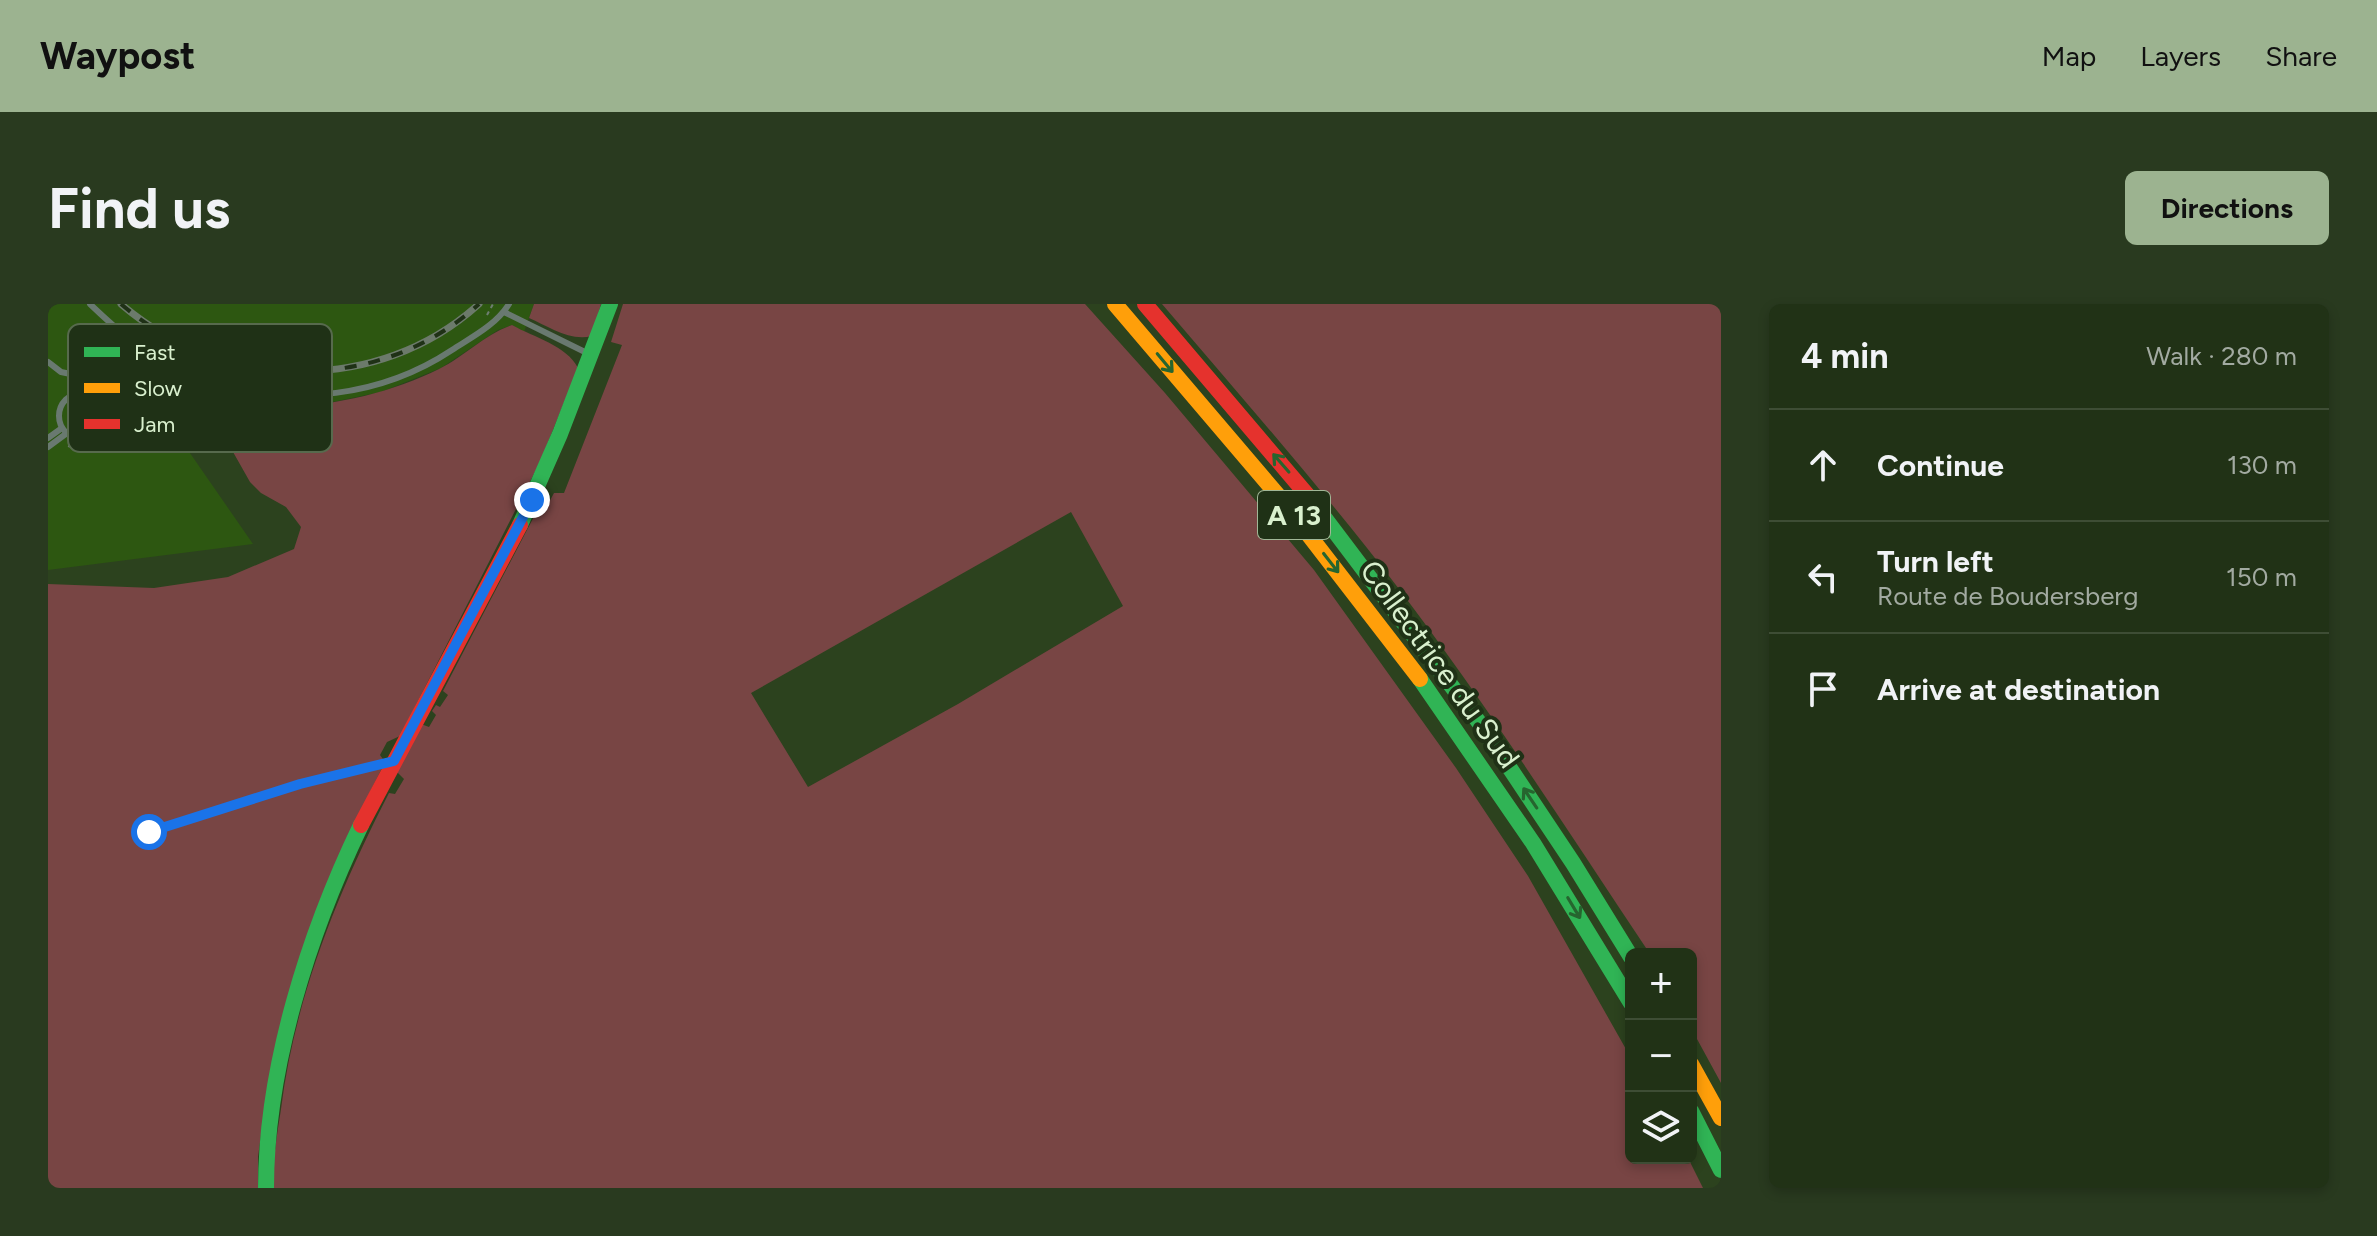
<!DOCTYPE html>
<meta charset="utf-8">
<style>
:root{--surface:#213216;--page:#293a1f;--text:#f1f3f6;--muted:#a2aaa1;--line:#3e4d35;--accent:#9cb390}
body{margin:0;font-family:Figtree,sans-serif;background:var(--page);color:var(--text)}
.controls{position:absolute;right:24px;bottom:24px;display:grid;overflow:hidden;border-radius:12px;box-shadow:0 4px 12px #0003}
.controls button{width:72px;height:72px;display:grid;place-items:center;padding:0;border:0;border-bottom:2px solid var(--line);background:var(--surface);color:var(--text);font:40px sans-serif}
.stop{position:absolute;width:24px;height:24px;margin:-18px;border:6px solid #1a73e8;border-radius:50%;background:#fff}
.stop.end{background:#1a73e8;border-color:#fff;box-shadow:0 2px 8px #0008}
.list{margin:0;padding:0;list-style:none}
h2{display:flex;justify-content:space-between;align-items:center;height:104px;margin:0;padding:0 32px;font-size:34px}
h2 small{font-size:26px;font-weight:400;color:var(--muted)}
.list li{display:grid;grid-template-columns:52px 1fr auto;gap:24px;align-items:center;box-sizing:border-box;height:112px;padding:0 32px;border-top:2px solid var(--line)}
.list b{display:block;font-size:30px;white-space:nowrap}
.list p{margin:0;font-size:26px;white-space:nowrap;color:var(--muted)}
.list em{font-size:26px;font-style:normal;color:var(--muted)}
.icon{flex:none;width:44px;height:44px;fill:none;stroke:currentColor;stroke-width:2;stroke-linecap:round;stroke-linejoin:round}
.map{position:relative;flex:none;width:1673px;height:884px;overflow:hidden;border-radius:12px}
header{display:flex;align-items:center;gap:48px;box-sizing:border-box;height:112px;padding:0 40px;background:var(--accent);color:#111}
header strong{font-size:38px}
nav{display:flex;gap:44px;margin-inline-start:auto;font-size:28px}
.intro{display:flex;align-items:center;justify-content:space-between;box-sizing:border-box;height:192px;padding:0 48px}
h1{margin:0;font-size:56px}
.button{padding:20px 36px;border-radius:12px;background:var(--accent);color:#111;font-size:28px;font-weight:700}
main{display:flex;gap:48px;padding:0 48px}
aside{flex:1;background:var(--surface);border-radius:12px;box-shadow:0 4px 12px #0003}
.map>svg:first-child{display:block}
</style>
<header>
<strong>Waypost</strong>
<nav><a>Map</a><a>Layers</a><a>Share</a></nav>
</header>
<div class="intro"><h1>Find us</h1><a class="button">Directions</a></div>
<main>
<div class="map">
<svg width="1673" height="884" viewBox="0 0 1673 884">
<rect width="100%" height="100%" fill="#2c421e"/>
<path fill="#2d5711" d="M0,0H486L476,28L464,21L450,26L393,64L333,88L265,102H222L166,93L111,67L104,68L63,35L205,240L0,266Z"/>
<g fill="#784544" fill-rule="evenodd">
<path d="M486,0H553L544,32C522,38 500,22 481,14Z"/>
<path d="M575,0H1037L1117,89L1266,266L1408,464L1480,572L1583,754V854H1640L1655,884H226C224,857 229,832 233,805C247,693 290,588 341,489L347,490L356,475L348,467L373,420L381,423L388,411L384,407L388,401L392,403L400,391L395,387L491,203L498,204L506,189H516L574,41L563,38ZM1023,208L1075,302L910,400L760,483L703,389Z"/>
<path d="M1114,0H1673V779L1643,724V650H1602C1520,527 1440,402 1351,285C1276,187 1194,94 1114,0Z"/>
<path d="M464,21C487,34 518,41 530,64L492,158L352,432L339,438L332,451L337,458L300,532L215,816L210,853V884H0V280L106,284L180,273L246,245L253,223L238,203L213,189L202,178L176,132L134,89L104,68L111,67C129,75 147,87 166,93C234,115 329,96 391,65C417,52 437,30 464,21Z"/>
</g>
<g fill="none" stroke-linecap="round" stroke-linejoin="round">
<g stroke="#6e7e71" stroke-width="2" stroke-dasharray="4 4" stroke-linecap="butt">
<path d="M439,11L445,0"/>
<path d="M20,142L41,147C66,130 66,120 71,91"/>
<path d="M101,528L252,480L326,462"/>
</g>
<g stroke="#697970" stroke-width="6">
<path d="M42,0C69,26 96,49 130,66C140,71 153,74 165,77C245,103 333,93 404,46C424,33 448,21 461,0"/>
<path d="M456,8L543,51"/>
<path d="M0,58L13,68L51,76L81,65"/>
<circle cx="34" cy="112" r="23"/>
<path d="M52,97L98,47"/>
<path d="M0,134L14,124"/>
<path d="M0,143L19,129"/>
</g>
<g stroke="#30b455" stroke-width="16">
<path d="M1260,192L1433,421L1525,559L1583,653"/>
<path d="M472,221L512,130L562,0"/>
<path d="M1372,375L1485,539L1583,699"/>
<path d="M1643,807L1673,866"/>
<path d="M218,884C218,763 261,629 313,521"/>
</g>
<g stroke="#ff9f0a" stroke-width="16">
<path d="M1067,0L1233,195L1372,375"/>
<path d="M1643,760L1673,814"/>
</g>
<g stroke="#e5322d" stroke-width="16">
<path d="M1097,0L1260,192"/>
<path d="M313,521L472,221"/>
</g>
<g stroke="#6c7a6b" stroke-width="7">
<path id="rail" d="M73,0C174,87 330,92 431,0"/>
</g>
<use href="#rail" stroke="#1f3116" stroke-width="4" stroke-dasharray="12" stroke-linecap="butt"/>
</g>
<defs><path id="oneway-shaft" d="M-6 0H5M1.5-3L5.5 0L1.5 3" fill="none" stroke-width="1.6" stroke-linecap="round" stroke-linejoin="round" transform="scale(2)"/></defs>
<g stroke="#26652f">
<use href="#oneway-shaft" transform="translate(1117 59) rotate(50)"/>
<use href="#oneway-shaft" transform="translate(1233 159) rotate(-131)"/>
<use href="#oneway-shaft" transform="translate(1283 259) rotate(52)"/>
<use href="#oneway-shaft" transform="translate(1482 494) rotate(-124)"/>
<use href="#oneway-shaft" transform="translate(1526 604) rotate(59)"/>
</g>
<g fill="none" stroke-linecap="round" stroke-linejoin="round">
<path stroke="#1a73e8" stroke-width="10" d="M101,528L252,480L346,457L484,196"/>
</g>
<g text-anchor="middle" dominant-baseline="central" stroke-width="8" stroke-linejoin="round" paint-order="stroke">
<rect fill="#1f3116" stroke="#a1b797" stroke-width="2" x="1210" y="187" width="72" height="48" rx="6"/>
<g font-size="28" font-weight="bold" fill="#d9f0ce">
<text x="1246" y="211">A 13</text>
</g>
<g font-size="30" fill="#d9f0ce" stroke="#1f3116">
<text transform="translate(1392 360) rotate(54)">Collectrice du Sud</text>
</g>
</g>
<rect x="20" y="20" width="264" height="128" rx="12" fill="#1f3116" stroke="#576a4d" stroke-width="2"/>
<rect x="36" y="43" width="36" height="10" fill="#30b455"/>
<rect x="36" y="79" width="36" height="10" fill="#ff9f0a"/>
<rect x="36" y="115" width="36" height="10" fill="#e5322d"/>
<g font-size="22" fill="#d9f0ce">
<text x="86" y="56">Fast</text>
<text x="86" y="92">Slow</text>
<text x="86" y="128">Jam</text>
</g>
</svg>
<div class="controls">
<button>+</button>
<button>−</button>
<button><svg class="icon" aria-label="layers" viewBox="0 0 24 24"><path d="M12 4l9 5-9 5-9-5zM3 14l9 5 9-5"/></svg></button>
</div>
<div class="stop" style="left:101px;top:528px"></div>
<div class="stop end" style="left:484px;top:196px"></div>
</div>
<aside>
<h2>4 min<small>Walk · 280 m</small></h2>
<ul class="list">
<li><svg class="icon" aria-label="ahead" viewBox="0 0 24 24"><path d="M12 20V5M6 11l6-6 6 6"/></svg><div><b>Continue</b></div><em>130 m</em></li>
<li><svg class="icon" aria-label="left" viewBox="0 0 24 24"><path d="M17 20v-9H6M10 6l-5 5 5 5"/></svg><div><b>Turn left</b><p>Route de Boudersberg</p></div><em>150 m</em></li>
<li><svg class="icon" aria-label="arrive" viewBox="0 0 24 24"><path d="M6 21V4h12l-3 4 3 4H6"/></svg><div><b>Arrive at destination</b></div></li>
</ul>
</aside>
</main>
